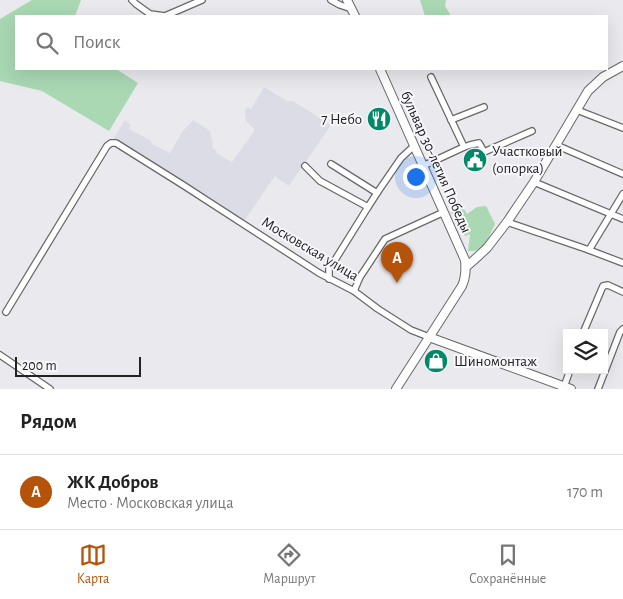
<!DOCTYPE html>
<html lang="ru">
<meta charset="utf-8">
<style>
:root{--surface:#fff;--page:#f2f2f2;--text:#222;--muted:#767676;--line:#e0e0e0;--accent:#b45309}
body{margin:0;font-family:"Alegreya Sans",sans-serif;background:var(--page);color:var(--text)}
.controls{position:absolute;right:15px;bottom:15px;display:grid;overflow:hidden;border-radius:0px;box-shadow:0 5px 20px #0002}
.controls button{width:45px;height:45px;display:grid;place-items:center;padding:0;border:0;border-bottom:1px solid var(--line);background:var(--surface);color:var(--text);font:25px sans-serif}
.scale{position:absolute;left:15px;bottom:12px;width:126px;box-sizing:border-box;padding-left:5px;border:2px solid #222223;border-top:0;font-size:14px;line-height:18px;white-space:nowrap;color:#222223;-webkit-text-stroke:4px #f7f7fb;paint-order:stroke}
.you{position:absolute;left:415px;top:176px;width:18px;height:18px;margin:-12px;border:4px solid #fff;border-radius:50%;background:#1a73e8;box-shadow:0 0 0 8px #1a73e833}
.badge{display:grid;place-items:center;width:32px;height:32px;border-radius:50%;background:var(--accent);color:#fff;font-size:16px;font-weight:700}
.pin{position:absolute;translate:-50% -41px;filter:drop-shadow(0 1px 2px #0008)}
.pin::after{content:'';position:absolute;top:26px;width:18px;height:15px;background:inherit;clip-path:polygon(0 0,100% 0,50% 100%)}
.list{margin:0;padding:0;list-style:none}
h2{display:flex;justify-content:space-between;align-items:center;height:65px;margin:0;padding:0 20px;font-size:21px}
h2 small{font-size:16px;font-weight:400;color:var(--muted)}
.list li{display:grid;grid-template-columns:32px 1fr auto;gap:15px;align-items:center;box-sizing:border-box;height:75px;padding:0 20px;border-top:1px solid var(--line)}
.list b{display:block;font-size:19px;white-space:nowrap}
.list p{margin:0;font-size:16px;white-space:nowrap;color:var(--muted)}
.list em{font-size:16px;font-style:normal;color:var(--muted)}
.icon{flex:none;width:28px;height:28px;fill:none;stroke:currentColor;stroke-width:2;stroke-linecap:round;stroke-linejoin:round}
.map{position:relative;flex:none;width:623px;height:389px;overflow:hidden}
.search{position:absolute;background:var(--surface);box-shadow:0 5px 20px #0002;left:15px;right:15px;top:15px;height:55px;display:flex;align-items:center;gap:12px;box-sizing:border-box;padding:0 18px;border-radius:0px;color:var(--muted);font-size:19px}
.sheet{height:140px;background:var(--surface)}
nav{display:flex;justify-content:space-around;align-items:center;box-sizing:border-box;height:70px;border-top:1px solid var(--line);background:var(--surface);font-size:14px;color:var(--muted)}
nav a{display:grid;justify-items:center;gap:2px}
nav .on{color:var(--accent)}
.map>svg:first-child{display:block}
</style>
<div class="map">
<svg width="623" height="389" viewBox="0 0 623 389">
<rect width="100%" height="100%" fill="#eaeaee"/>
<path fill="#dcdce7" d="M264,87L287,101H293L331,125L289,186L278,179L275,176L244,221L218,202L177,177H175L113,139L125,120L131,125L129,129L150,140L152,144L170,153L182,132L193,120L210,131L213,145L212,148L217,151L216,153L232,162L255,130L246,121L245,111L247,107L251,109Z"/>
<g fill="#a9d8b3">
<path d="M32,0H81L75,16H16V69H116L138,83L109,131L42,91L0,81V19Z"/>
<path d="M420,0H446L445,6L451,16H425Z"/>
<path d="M462,206L467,214L477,207L486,206L495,224C488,237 486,252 468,251L470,234L465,236L451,212Z"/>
</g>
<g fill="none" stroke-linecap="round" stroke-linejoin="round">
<g stroke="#68686b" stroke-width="8">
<g id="minor">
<path d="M132,0L136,4L150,14L165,16L202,0"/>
<path d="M331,0L340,5L352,9"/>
<path d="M577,110L623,128"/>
<path d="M451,120L484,107"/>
<path d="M556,145L623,174"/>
<path d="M464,147L470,145L479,143L484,152L532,131"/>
<path d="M331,164L377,193L401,158L414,146"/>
<path d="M305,166L320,181L368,207L335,260L329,265V279"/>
<path d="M423,166L464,147L431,77"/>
<path d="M534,182L623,219"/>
<path d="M368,207L377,193"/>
<path d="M507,222L589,250L623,263"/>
<path d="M589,250L623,194"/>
<path d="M354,291L360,277L385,239L444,212"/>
<path d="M6,312L107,146L111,143H116L183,185L319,273L354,291L378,309L411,330L429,337"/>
<path d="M583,333L603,286L608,285L623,292"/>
<path d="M0,355L50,389"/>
<path d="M564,387L570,370"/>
<path d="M598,389L620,332L623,329"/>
</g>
</g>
<g stroke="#68686b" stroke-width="10">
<g id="major">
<path d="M347,0L355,16"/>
<path d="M380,69L465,260C466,270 466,277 462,286L396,389"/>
<path d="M466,267L474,260L487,248L507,222L534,182L588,91L603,77L623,66"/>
<path d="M429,337L571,389"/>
</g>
</g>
<use href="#minor" stroke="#fff" stroke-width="5.5"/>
<use href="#major" stroke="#fff" stroke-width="8"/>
</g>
<defs>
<g id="restaurant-disc" transform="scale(1.25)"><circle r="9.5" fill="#03876a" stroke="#f7f7fb"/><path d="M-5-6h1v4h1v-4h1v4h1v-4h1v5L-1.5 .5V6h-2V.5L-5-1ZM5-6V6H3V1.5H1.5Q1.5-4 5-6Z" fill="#fff"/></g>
<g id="civic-disc" transform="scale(1.25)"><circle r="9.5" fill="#03876a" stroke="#f7f7fb"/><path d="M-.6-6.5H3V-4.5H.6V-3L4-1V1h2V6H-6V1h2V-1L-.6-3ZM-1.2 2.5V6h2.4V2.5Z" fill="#fff"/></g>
<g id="shop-disc" transform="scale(1.25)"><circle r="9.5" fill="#03876a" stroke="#f7f7fb"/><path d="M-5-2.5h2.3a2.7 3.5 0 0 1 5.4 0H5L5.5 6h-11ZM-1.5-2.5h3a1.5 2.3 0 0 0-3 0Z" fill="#fff"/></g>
</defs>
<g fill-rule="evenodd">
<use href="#restaurant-disc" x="379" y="119"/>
<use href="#civic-disc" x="475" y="160"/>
<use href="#shop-disc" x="436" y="361"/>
</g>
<g text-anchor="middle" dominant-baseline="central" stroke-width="4" stroke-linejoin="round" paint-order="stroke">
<g font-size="15" fill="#222223" stroke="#f7f7fb" text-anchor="start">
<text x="362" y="119" text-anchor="end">7 Небо</text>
<text x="492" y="151">Участковый<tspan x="492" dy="17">(опорка)</tspan></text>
<text x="454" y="361">Шиномонтаж</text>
</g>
<g font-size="15" fill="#222223" stroke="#f7f7fb">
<text transform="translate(436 162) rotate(66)">бульвар 30-летия Победы</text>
<text transform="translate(310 249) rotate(31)">Московская улица</text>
</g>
</g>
</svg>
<div class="controls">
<button><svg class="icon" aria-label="layers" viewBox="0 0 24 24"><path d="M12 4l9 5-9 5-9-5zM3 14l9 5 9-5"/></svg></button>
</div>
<div class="scale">200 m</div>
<div class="you"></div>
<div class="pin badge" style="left:397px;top:283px">A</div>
<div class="search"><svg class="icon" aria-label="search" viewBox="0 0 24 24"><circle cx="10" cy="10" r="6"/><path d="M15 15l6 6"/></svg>Поиск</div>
</div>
<section class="sheet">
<h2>Рядом<small></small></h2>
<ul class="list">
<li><span class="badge">A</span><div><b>ЖК Добров</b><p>Место · Московская улица</p></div><em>170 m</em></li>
</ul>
</section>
<nav>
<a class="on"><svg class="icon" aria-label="map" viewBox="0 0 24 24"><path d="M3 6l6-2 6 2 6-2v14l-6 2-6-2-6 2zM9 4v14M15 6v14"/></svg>Карта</a>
<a><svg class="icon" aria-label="directions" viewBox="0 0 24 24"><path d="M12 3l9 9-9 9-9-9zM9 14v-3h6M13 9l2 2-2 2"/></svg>Маршрут</a>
<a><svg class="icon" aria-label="saved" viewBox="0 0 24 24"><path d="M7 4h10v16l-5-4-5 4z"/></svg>Сохранённые</a>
</nav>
